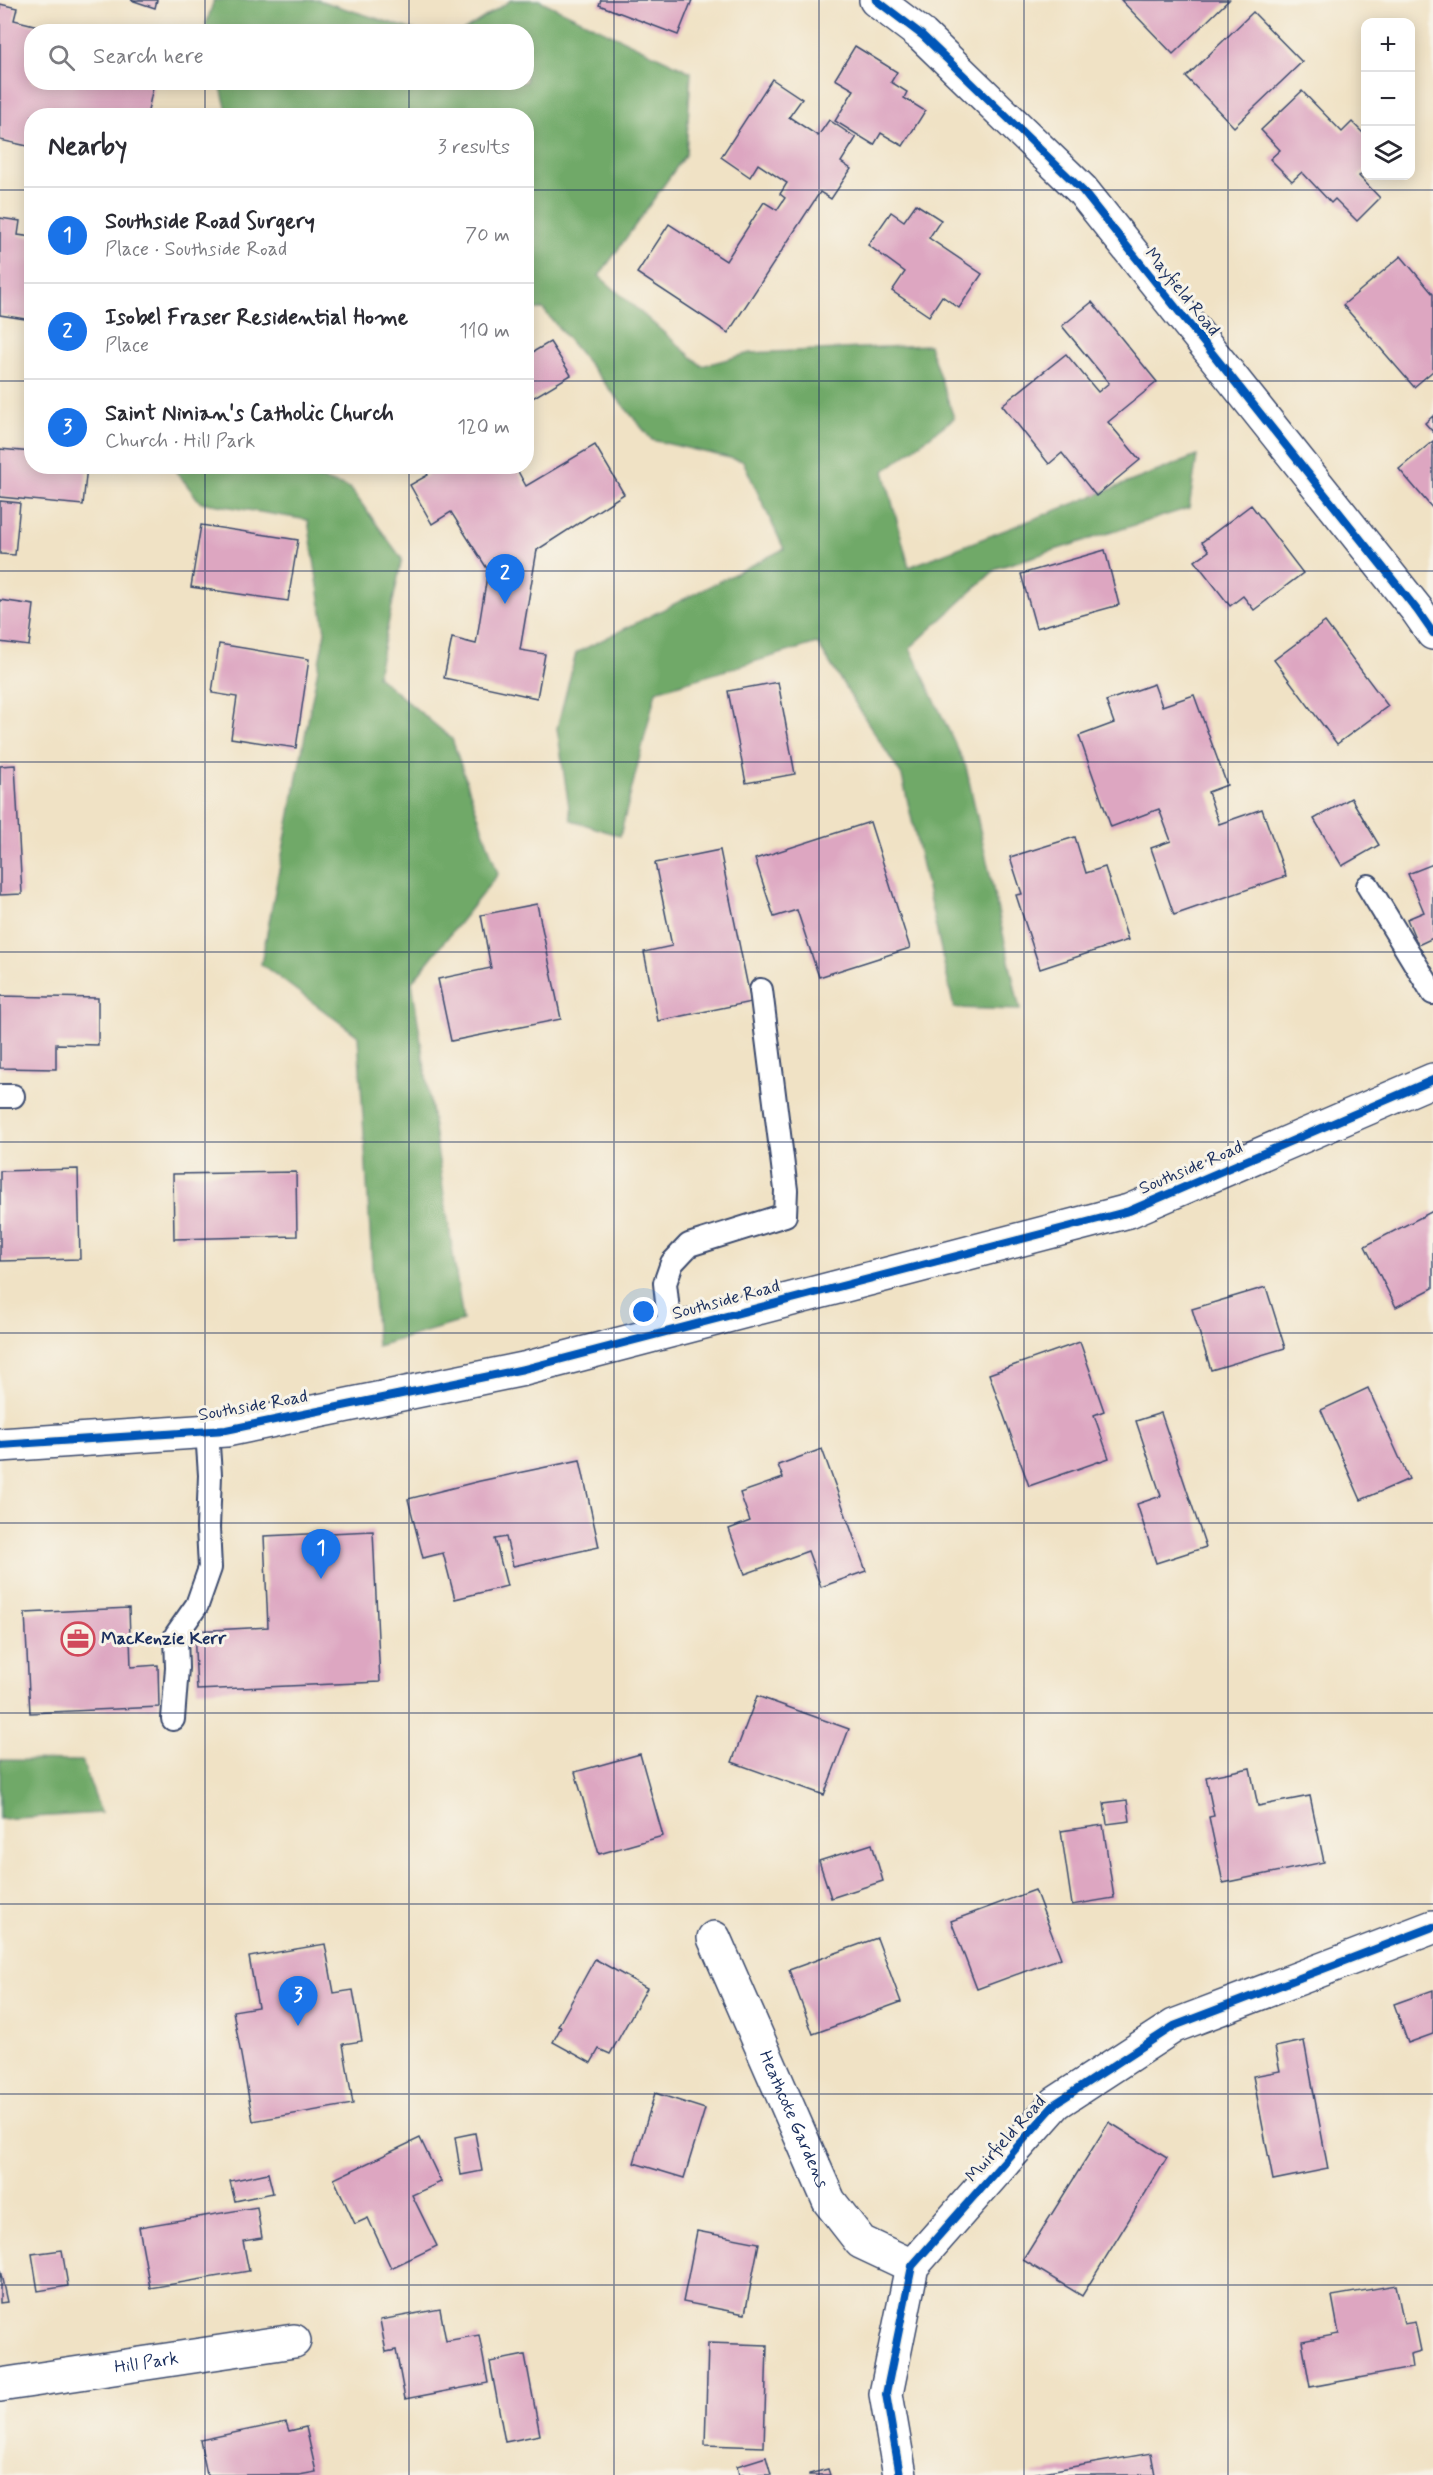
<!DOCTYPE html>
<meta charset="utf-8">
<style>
:root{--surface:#fff;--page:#f2f2f3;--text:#2b2b33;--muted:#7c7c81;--line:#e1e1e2;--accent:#1a73e8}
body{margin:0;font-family:Mynerve,sans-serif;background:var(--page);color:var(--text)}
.controls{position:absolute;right:18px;top:18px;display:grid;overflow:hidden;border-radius:12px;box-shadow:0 3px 15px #0003}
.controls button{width:54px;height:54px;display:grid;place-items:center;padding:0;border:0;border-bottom:2px solid var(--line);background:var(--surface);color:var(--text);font:30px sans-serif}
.you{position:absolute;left:644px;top:1312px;width:21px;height:21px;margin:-15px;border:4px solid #fff;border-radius:50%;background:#1a73e8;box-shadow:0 0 0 9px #1a73e833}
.badge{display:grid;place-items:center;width:39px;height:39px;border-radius:50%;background:var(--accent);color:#fff;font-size:20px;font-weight:700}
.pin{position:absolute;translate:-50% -50px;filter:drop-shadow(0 2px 3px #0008)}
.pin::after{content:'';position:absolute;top:32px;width:21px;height:18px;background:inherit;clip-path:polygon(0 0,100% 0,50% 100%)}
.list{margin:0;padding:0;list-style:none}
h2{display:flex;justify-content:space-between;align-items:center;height:78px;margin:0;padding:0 24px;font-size:26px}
h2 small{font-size:20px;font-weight:400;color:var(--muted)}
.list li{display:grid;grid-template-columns:39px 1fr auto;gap:18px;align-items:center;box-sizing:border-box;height:96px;padding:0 24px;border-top:2px solid var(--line)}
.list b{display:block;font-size:22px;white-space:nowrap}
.list p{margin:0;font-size:20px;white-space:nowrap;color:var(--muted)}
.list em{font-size:20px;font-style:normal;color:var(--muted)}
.icon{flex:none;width:33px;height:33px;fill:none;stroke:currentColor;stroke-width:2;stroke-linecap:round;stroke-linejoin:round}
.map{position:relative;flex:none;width:1433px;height:2475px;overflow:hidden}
.search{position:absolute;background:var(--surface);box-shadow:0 3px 15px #0003;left:24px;top:24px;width:510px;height:66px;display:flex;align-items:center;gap:15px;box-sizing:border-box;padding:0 21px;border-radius:24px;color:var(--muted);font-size:22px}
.panel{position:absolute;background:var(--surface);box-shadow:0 3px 15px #0003;left:24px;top:108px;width:510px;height:366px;border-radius:24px}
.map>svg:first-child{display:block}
</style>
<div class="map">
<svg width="1433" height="2475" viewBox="0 0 1433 2475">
<rect width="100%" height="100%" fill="#f7f3e8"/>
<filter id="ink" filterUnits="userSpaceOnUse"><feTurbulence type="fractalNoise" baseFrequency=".0167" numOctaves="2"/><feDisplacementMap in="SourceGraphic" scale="12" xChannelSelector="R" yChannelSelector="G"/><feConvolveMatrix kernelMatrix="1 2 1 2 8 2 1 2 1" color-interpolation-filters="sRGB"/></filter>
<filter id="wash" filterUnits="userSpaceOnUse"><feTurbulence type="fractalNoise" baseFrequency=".008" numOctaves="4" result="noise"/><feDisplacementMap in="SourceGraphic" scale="24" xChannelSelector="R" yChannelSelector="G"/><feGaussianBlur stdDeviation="1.35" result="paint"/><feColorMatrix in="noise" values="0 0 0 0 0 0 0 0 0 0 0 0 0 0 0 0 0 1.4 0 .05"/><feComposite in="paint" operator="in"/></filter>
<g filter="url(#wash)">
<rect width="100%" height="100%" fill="#f0e2c5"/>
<g fill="#70a968" stroke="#466c63" stroke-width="1.5">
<path d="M214,0H318L416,31H208L206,24Z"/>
<path d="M511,0H539L691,72L686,154L599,276L702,366L750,353L929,345L954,418L884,471L909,567L1197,456L1189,508L997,568L910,648L966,767L1020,1010L954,1008L902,776L817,643L656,691L620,836L571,820L557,728L576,653L784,549L743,461L652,440L543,309H527L526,116L228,115L220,83L526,82V32L463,31Z"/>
<path d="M173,467H280L350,488L402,559L377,676L452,739L498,874L412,982L463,1321L377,1346L358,1036L261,964L325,632L308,520L200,502Z"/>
<path d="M0,1760L82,1761L101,1813L0,1819Z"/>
</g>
<g id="blocks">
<g fill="#dda6c1">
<path d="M131,0H157L155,8Z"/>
<path d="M601,0H692L678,35L599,5Z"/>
<path d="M1121,0H1229L1173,54Z"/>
<path d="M0,4L17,8L14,20L58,31L32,32V82H65L74,85L75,82H136L153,87L147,116H32V147L0,140Z"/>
<path d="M1253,12L1302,62L1234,127L1186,77Z"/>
<path d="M855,46L897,72L891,82L907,92L904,98L925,111L903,146L881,133L874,145L835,121L854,90L835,79Z"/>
<path d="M772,79L802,99L789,117L818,136L829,120L856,138L841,162L851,169L831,199L820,192L728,333L637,273L669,224L726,261L764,202L777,210L785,198L780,194L787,183L758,164L750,177L721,157Z"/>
<path d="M1302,91L1342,132L1352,122L1366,136V170L1359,176L1380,198L1357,221L1335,199L1331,203L1302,172L1292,181L1270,159L1280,150L1261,130Z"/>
<path d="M916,204L941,220L929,238L982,274L959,308L942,296L929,316L892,291L905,272L868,245L891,212L904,221Z"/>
<path d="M0,218L20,221L18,235L32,237V320L0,315Z"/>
<path d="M1401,256L1433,294V371L1414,387L1343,305Z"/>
<path d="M1092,302L1157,382L1108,422L1140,460L1096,496L1062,453L1049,464L1002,405L1066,354L1098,392L1109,383L1062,326Z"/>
<path d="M550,342L571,375L526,402V356Z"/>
<path d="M1433,416V432L1425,423Z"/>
<path d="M1433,441V509L1399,469Z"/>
<path d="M595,445L624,494L537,550L520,650L545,654L537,698L444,678L452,638L476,644L488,570L451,512L432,524L410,485L428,475L423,466H515L526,486Z"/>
<path d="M0,449L32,452V466H87L83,505L0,497Z"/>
<path d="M0,501L20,503L15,555L0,554Z"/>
<path d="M1251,505L1303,573L1254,610L1243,596L1230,606L1195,561L1209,551L1202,542Z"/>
<path d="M201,525L298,540L288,601L191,587Z"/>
<path d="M1105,550L1119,605L1036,628L1021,574Z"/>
<path d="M0,600L34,605L29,646L0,642Z"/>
<path d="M1325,622L1388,706L1337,744L1274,660Z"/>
<path d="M219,644L309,659L296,748L231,738L237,697L212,693Z"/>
<path d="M778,682L795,774L746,783L728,691Z"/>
<path d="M1154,684L1162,706L1194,695L1227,785L1208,792L1219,824L1262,809L1286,876L1174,915L1151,848L1171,841L1159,809L1111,827L1079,736L1114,723L1106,701Z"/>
<path d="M15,765L22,894L0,895V766Z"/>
<path d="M1351,798L1379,845L1342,866L1314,819Z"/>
<path d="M870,822L910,948L819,977L797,910L774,917L755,859Z"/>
<path d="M1075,837L1086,873L1105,867L1128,940L1040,969L1016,895L1022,894L1010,857Z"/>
<path d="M720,850L751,1002L658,1021L644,952L672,946L655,863Z"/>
<path d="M1433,864V938L1418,945L1407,919L1424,912L1408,874Z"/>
<path d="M537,904L561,1019L451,1041L438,979L491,968L481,915Z"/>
<path d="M0,996L98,998V1045L56,1044V1069L0,1068Z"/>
<path d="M78,1169L80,1259L0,1261V1171Z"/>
<path d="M296,1172L297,1236L174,1239L173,1174Z"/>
<path d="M1433,1211V1288L1396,1307L1365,1246Z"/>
<path d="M1266,1287L1285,1348L1211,1370L1192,1309Z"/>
<path d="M1080,1342L1104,1411L1094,1415L1109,1458L1029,1486L989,1374Z"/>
<path d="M1368,1388L1409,1479L1361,1500L1321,1410Z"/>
<path d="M1161,1413L1206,1547L1156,1563L1137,1504L1161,1496L1136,1421Z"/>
<path d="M822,1449L866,1571L821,1587L808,1551L745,1574L729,1529L750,1521L740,1493L783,1478L778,1465Z"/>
<path d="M580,1460L599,1547L513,1566L506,1537L495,1539L507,1586L455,1599L443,1553L423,1558L408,1499L480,1481Z"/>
<path d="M373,1531L380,1682L197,1690L194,1631L268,1627L264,1536Z"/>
<path d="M129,1608L131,1667L158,1665L159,1707L30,1713L25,1613Z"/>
<path d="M757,1696L849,1729L824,1795L732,1762Z"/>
<path d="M640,1754L663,1836L599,1854L575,1772Z"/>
<path d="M1250,1768L1258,1806L1310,1796L1324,1862L1223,1883L1209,1817L1214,1816L1206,1777Z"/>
<path d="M1127,1800L1130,1821L1107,1824L1104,1803Z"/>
<path d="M1103,1825L1114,1898L1072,1905L1061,1831Z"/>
<path d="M872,1844L883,1881L831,1898L819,1861Z"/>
<path d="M1035,1890L1061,1958L977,1989L951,1921Z"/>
<path d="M877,1938L901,2002L813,2034L789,1970Z"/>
<path d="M325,1944L334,1993L353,1990L362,2041L343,2044L353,2104L253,2121L233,2011L258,2007L249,1957Z"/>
<path d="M595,1959L647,1988L610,2054L599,2049L591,2063L553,2042L561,2027L558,2026Z"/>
<path d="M1433,1990V2034L1408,2043L1394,2004Z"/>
<path d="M1304,2041L1328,2169L1273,2180L1253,2076L1280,2071L1275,2047Z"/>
<path d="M655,2093L705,2109L684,2178L634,2163Z"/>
<path d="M1109,2122L1167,2158L1082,2296L1023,2260Z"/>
<path d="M475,2133L482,2171L461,2175L455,2137Z"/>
<path d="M420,2138L441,2182L412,2195L437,2246L391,2268L368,2218L355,2224L334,2179Z"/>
<path d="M268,2173L273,2193L235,2201L230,2181Z"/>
<path d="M257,2207L262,2238L243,2241L249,2271L150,2288L139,2227Z"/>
<path d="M697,2231L759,2243L745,2314L683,2302Z"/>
<path d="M62,2250L68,2286L38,2291L32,2254Z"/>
<path d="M0,2270L7,2302L0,2303Z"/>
<path d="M1396,2285L1404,2324L1415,2322L1421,2351L1410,2354L1412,2368L1310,2387L1302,2341L1339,2334L1332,2296Z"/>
<path d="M440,2309L446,2341L479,2335L488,2383L405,2399L396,2350L386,2352L380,2320Z"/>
<path d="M708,2343L767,2345L764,2447L705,2445Z"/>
<path d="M525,2355L540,2435L505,2442L490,2362Z"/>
<path d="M286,2422L289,2431L306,2427L316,2472L299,2475H207L200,2440Z"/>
<path d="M1151,2453L1155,2475H1032V2474Z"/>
<path d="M766,2457L771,2475H739L737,2466Z"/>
<path d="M828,2469L830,2475H809V2474Z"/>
</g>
</g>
</g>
<g filter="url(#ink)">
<use href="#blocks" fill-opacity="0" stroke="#3b4a6d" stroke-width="1.5"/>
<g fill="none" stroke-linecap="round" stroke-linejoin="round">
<g stroke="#3b4a6d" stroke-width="26">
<g id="service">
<path d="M1368,886L1433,993"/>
<path d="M0,1096H13"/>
<path d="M670,1330L665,1283L672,1263L689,1245L785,1215L786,1190L761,990"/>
<path d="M173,1719L177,1668L176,1635L197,1605L210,1568L208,1528L210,1475L207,1431"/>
</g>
</g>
<g stroke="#3b4a6d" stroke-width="36">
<g id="minor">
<path d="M876,0L922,35L1082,190L1417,610L1433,633"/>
<path id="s1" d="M714,1938L829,2201L861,2242L912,2266"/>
<path id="s2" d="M0,2385L294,2341"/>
</g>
</g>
<g stroke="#3b4a6d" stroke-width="36">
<g id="tertiary">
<path d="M0,1445L226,1430L524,1369L1129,1211L1433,1080"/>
<path d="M900,2475L886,2394L912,2266L1056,2103L1174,2026L1433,1927"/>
</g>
</g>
<use href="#service" stroke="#fff" stroke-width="22"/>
<use href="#minor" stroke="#fff" stroke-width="33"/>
<use href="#tertiary" stroke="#fff" stroke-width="33"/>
<g stroke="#f7f3e8" stroke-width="11">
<g id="cycleway">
<path d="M876,0L922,35L1082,190L1417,610L1433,633"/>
<path d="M0,1445L226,1430L524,1369L1129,1211L1433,1080"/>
<path d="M900,2475L886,2394L912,2266L1056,2103L1174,2026L1433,1927"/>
</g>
</g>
<use href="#cycleway" stroke="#0057b8" stroke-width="8"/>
</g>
</g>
<path fill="none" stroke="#1b2f5e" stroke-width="1.5" stroke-opacity="0.55" d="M205,0V32M409,0V32M614,0V2475M819,0V2475M1024,0V2475M1228,0V2475M205,82V116M409,82V116M0,190H32M526,190H1433M0,381H32M526,381H1433M205,466V2475M409,466V2475M0,571H1433M0,762H1433M0,952H1433M0,1142H1433M0,1333H1433M0,1523H1433M0,1713H1433M0,1904H1433M0,2094H1433M0,2285H1433"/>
<defs>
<g id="office-ring" transform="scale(1.725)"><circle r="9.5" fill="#f7f3e8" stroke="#d1495b" stroke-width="1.5"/><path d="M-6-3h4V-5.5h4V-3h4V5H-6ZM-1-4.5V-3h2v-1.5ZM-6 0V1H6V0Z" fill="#d1495b"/></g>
</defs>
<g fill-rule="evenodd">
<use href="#office-ring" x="78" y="1639"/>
</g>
<g text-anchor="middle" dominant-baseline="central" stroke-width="6" stroke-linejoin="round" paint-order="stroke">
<g font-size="18" fill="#1b2f5e" stroke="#f7f3e8">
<text transform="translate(1182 292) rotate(51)">Mayfield Road</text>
<text transform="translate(1191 1168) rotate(-23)">Southside Road</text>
<text transform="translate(726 1300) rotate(-15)">Southside Road</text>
<text transform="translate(253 1406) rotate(-10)">Southside Road</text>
<text stroke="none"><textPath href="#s1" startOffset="198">Heathcote Gardens</textPath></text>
<text transform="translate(1006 2139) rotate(-48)">Muirfield Road</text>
<text stroke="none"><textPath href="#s2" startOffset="148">Hill Park</textPath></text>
</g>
<g font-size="18" font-weight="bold" fill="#1b2f5e" stroke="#f7f3e8" text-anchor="start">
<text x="101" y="1639">MacKenzie Kerr</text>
</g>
</g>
</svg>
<div class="controls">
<button>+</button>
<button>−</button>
<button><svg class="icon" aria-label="layers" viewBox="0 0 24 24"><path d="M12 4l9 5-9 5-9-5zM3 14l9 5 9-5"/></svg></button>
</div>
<div class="you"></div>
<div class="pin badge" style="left:321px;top:1579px">1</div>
<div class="pin badge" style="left:505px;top:604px">2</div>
<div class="pin badge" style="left:298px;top:2026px">3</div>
<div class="search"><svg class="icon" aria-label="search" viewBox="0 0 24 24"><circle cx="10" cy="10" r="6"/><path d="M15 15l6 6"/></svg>Search here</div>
<section class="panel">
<h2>Nearby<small>3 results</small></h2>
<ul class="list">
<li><span class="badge">1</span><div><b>Southside Road Surgery</b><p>Place · Southside Road</p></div><em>70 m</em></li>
<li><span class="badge">2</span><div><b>Isobel Fraser Residential Home</b><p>Place</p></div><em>110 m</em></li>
<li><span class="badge">3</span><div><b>Saint Ninian's Catholic Church</b><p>Church · Hill Park</p></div><em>120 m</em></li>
</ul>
</section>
</div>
